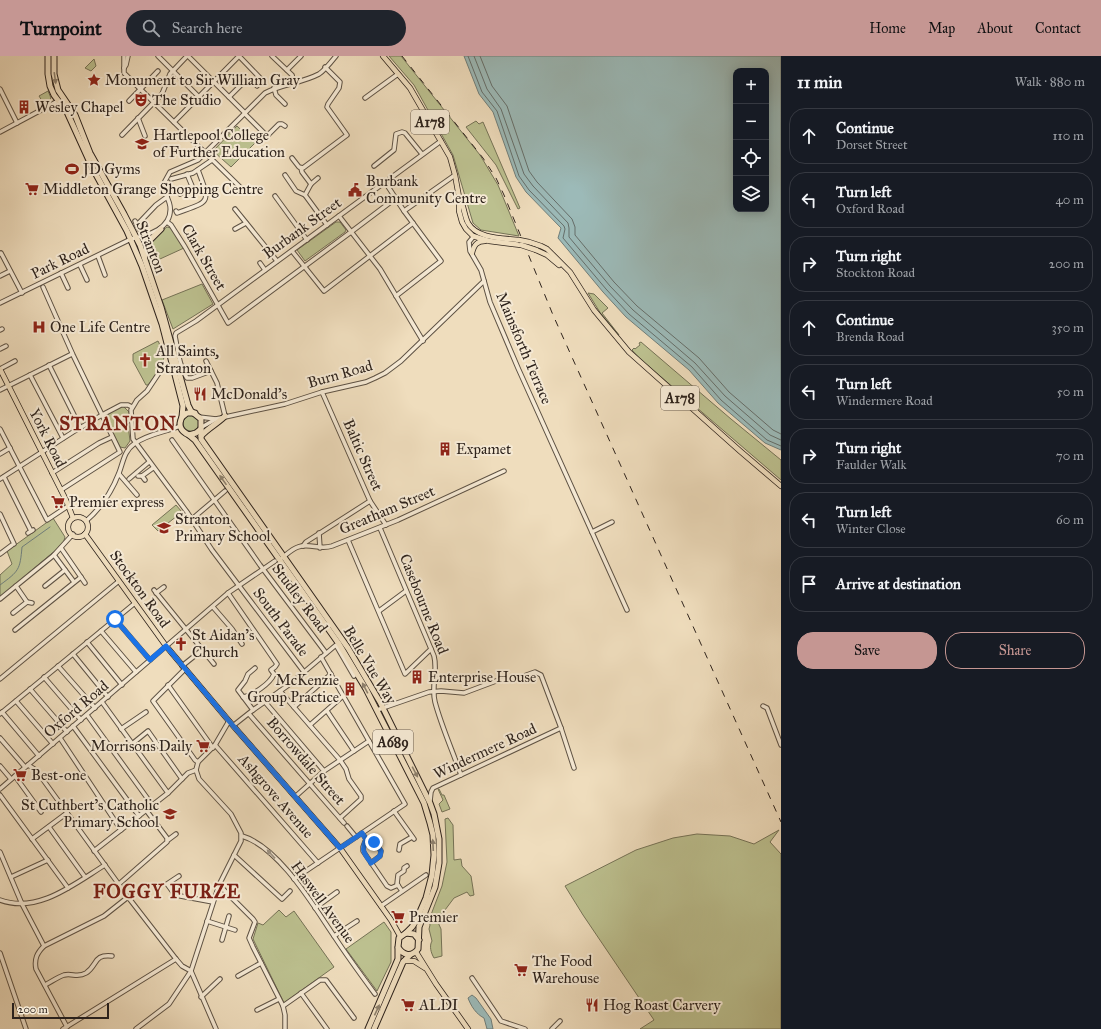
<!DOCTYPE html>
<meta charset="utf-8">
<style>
:root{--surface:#171b24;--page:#20242c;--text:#f1f3f6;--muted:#9ea1a6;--line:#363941;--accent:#c59692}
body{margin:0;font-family:"IM FELL Great Primer",serif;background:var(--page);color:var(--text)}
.controls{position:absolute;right:12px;top:12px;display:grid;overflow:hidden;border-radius:8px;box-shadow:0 2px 10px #0003}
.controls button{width:36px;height:36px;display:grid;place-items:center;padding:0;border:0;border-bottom:1px solid var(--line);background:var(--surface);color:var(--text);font:20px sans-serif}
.scale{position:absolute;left:12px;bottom:10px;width:97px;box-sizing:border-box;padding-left:4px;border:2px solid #2e231c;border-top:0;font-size:11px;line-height:14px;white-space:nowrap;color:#2e231c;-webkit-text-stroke:3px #f5e9d4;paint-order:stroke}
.stop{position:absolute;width:12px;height:12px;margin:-9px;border:3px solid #1a73e8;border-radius:50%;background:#fff}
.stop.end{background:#1a73e8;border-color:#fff;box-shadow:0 1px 4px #0008}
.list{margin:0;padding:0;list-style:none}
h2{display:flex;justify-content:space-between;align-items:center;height:52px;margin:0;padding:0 16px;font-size:17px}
h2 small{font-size:13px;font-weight:400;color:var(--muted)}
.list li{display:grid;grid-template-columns:26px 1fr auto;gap:12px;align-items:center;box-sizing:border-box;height:56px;margin:0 8px 8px;padding:0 8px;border:1px solid var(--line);border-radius:16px}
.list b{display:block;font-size:15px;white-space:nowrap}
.list p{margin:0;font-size:13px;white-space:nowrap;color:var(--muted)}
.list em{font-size:13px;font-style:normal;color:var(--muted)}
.actions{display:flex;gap:8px;padding:12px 16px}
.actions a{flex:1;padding:9px 0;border:1px solid var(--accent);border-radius:16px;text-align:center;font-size:14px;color:var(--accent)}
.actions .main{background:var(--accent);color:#111}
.icon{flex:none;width:22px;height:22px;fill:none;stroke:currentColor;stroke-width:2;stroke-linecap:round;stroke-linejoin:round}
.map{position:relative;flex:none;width:781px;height:973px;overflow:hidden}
header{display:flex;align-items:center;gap:24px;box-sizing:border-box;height:56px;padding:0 20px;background:var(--accent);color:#111}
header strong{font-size:19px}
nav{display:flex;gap:22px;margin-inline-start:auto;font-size:14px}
.search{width:280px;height:36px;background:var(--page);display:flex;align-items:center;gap:10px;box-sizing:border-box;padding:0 14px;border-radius:22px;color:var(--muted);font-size:15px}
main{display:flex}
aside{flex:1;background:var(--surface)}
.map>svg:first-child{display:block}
</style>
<header>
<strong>Turnpoint</strong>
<div class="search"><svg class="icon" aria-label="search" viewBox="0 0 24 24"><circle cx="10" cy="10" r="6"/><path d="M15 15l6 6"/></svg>Search here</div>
<nav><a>Home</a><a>Map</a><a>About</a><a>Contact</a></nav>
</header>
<main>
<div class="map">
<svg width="781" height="973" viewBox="0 0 781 973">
<rect width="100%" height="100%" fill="#efddbd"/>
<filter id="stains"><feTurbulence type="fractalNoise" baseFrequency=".005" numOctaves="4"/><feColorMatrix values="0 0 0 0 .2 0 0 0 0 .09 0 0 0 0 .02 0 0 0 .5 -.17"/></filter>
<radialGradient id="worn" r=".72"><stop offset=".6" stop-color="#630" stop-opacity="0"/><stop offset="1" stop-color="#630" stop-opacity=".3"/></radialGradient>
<g fill="#bcc08f" stroke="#757256">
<path d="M389,0H401L480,99L498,129L519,180L481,174L473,167L453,99L414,29Z"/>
<path d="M94,3L96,10L91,15L85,12Z"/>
<path d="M48,35L51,42L48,46L44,48L39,40Z"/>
<path d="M476,65L479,68L483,66L520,152L518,153L496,109L466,71Z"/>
<path d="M237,70L255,87L231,111L213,95Z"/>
<path d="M336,166H340L346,174L345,176L305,205L297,194Z"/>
<path d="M167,171L171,172L184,192L149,208C143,194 147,189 157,180C161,177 163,174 167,171Z"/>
<path d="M202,228L213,248L173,273L162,244Z"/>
<path d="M588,237L594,238L608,252L602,257L619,279L601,258Z"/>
<path d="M158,285C160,289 163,295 164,300C164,309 153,322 148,329H146L133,305V298Z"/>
<path d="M641,286L731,363L781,404V424L639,302L632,294L634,292L635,293L640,289L639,287Z"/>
<path d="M123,350L129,356L128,368L130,385L125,392L120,391L104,360Z"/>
<circle cx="191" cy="367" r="8"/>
<path d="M176,449L182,456L158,475L152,469Z"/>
<path d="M53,462L65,481L63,488L0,541V519L12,508L7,495Z"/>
<path d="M438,733H439L442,739H444L450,753L442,756L439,748L443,744Z"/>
<path d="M448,762L453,769L454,804L461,803L462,810L471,820L474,839L470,840L467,836L454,842L445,854L436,862L441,873L442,900L434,902C431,897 429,890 432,885L429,873L430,869L429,864L442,830L447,806L445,763Z"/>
<path d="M779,774L770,786L781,798V973H640L654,964L583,859L565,830L636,794L673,782L697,778L730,780L754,788Z"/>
<path d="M279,854L286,861L294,855L334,911L284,947L253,883L258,867L263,869Z"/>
<path d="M384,866L391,876V906L377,935L346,893Z"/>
</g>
<g fill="#9cbab8" stroke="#707e7a" fill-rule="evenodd">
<path d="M464,0H781V394L765,387L718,347L689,314L626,261L603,236L558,182L561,172L526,136L516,121L493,56L479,38ZM736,15H766V153H736Z"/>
<path d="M472,939L476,942L491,963L493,973H487L484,962C476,958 471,950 468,942Z"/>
</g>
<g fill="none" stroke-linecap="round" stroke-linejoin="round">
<g stroke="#656e6a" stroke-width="1">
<path d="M468,0L482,36L497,55L519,120L529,134L564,170L565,173L563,182L606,233L629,258L692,311L721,344L767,384L781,390"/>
<path d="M474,0L487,33L501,53L524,118L533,130L568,167L569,172V181L610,230L633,254L695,307L725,340L770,379L781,384"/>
<path d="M480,0L492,30L507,50L529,115L537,126L572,163L575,171V179L614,226L637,250L699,302L729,336L773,374L781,378"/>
</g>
<path stroke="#707e7a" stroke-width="1" d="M0,529C19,515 20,514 22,491L50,471"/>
<g stroke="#5e5244" stroke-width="5.5">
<g id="minor">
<path d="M124,0V17L243,134"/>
<path d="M158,0L199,41"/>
<path d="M188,0L245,57"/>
<path d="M239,0L262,24L257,30"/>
<path d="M272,0L292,19L294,27"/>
<path d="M124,12L126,9L128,0"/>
<path d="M287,14L301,0"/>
<path d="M274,32L276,39L285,48"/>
<path d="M0,33L17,67"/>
<path d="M229,41L245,25"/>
<path d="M365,42L398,18"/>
<path d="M129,45L158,15"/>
<path d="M245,58L267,80L279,68H282L285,70"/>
<path d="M138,62L145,80"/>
<path d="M174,66L239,0"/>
<path d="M0,76L58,45"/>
<path d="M122,79L162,38L170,18L187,0"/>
<path d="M292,102L299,111L303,112L347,79L327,51L328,48L339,32L340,26L325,11"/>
<path d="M374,110L394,94L396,78L402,76L405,77L422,98"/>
<path d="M301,112L302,116L311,128"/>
<path d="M285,119L296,135L305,139"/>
<path d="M318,122L311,128L305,139L327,169"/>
<path d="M171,123L193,117L212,104"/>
<path d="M385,126L404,155L441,205L396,240"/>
<path d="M180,138L192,130L187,118"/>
<path d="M275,140L307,184"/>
<path d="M235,153L277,205"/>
<path d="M176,155L177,157C210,145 211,148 198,114"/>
<path d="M404,155L455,119"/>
<path d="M339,160L380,213L423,285"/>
<path d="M135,165L139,173"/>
<path d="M167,166L171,169L185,191L228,267L351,176L396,142"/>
<path d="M137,169L156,149L167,141"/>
<path d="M235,173L246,167"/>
<path d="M474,180L469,186L470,195L481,214L490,246L518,312L627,554"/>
<path d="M292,195L324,235L413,167"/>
<path d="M0,198L1,197L22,237"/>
<path d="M98,200L105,219"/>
<path d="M260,207L265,214"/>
<path d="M80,209L87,224"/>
<path d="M61,217L68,232"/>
<path d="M0,220L10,215"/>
<path d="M43,231L73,299L120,396L61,434"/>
<path d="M0,247L131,183C148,179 173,173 170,150C169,143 164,137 164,129L165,125L170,116L198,104L265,37C282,28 302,27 319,18C324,15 332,5 336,0"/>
<path d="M0,274L2,273"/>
<path d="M0,293L6,290"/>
<path d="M206,305L217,327L225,360"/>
<path d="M49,309L80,371"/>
<path d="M0,313L15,305"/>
<path d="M211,315L192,322H187C179,310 178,294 175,280L176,277L196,265L441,85"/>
<path d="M159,317L147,335L137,344L131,354L133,383L187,456L212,494L304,616"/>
<path d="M30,319L63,382"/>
<path d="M0,334L72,298"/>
<path d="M322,336L370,445L386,469"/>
<path d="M199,361L216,363"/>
<path d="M202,371L216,363L285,348L322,336L366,326L375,322L385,317L401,305L484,225"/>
<path d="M0,373L47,464L68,450"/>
<path d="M172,384L260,509L326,597"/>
<path d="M0,398L10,392"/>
<path d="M52,417L99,387L112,381"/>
<path d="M119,418L137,439"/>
<path d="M138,420H142L145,424"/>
<path d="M142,420L153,412"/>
<path d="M4,421L31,475"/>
<path d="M0,423L73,376L102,359L121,349H128L132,351"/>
<path d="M129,423L149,406"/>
<path d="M0,458L14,488"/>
<path d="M192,463L225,435"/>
<path d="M86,465C100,453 112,435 119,417C123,407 124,395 134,388C147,378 166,376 180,370"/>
<path d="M380,472L434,600C438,615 431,631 435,646C441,669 453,696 461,719"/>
<path d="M592,476L612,466"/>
<path d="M28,477L33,474"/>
<path d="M319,477L320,492"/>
<path d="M348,484L405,618L431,593"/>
<path d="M303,490L306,486L370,445"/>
<path d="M61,492L85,527"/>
<path d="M0,498L12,489"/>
<path d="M54,499L74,526"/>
<path d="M282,502C287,498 292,493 298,491C309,487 320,494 332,490L398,464L504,415"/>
<path d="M16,530L27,546L32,547"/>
<path d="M45,530L65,514"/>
<path d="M154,534L214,608"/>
<path d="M156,537L164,531"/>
<path d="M228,537L277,608L275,611L271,614L274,618C270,628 253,639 243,641"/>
<path d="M0,543L54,499L73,478"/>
<path d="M213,551L232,573L242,588"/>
<path d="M379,555L406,535"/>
<path d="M13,557L27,546"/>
<path d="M115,563L150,604"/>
<path d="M15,574L81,521"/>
<path d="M101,575L136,616"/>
<path d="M87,586L122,629"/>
<path d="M73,598L108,641"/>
<path d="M58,610L95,652"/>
<path d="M182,610L202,594"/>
<path d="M185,613L153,645L195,704L198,706"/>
<path d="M44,621L81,664"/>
<path d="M0,623L119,525"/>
<path d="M168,629L213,692"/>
<path d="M30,633L67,676"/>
<path d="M280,635L340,704L346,713L349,723L361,740V743L340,762"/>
<path d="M16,645L53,688"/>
<path d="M102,646L168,737"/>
<path d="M265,646L324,715"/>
<path d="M763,650L767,652L781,689"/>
<path d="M294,651L331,618"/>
<path d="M253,654L238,634L245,625L248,618L255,612"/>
<path d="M377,654L429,636L441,635L464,637L496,625L521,621L535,616L541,619L561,672L574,712"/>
<path d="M327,655L354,695"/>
<path d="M2,656L39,700"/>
<path d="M0,658L135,547"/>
<path d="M249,658L344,767"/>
<path d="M87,659L153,750"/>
<path d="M234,669L253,654L290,628L336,589L354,620"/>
<path d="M310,669L343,640"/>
<path d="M73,670L139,760"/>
<path d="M121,673L146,656"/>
<path d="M0,682L25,711"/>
<path d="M60,682L121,774"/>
<path d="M132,688L148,675L182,723"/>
<path d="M215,689L318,807"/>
<path d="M28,709L36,714L128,841L176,903L182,910L191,915L169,948L136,973"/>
<path d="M0,710L11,723"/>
<path d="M15,720L41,756"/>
<path d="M0,733L228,537L275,505"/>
<path d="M0,739L68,832"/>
<path d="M296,740L324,715L369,685"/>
<path d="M430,745L431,736L433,732L561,672"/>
<path d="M394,755L414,783"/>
<path d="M347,770L356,781"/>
<path d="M49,771L85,821"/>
<path d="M362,777L366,783L363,791V795L387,830L391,832L398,829"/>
<path d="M242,780C279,791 313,849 334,880C347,900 361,919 375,938"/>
<path d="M32,783L67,757"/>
<path d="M168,784L176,778"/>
<path d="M399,794L400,788L412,781"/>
<path d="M94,795L168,737L188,717L196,714"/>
<path d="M0,796L22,848L44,890"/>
<path d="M234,799L282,843L290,835"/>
<path d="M371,807L380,800L381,795L374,786"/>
<path d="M179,820L167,828L175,839L213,846"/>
<path d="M11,821L48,804"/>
<path d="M294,823L405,748L321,601"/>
<path d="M119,828L167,786V782L146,754"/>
<path d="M219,829L253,863L255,866L249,882L253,891L283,950L285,959V973"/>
<path d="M402,835L397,828L398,819L404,815V812L407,810"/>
<path d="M0,844C38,858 74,828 105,809"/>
<path d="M381,850L426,819"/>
<path d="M315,852L337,836"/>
<path d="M207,865L235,874"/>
<path d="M334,880L357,865"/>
<path d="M222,884L229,860"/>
<path d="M0,897L26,973"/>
<path d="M238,920L261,907"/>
<path d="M472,922L501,965L525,973"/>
<path d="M45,929C51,926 58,921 64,919C72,917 78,922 86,917C98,909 93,898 112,900"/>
<path d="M301,937L327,973"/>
<path d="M201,941L220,923"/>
<path d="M283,950L320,924H326L354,962"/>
<path d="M257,954L279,943"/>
<path d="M67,971L36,913C34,903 37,897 44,890L104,860L128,841"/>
<path d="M63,973L176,903"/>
<path d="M216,973L191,915L219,829L241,785V777L231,758L199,723L196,714L198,706L215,689L229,665"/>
<path d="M552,973L560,965"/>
</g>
</g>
<g stroke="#2e231c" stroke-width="6">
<g id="major">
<path d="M383,0L410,32L450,101L455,119L459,141V155L462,166L466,173L473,180L479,182L489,185L521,189"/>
<path d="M460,143C464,150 464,159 468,167C477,183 503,182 519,184"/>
<path d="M529,186L541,190L547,193L570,216L594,254L629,296L740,395L781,430"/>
<path d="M536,194L547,199L559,209"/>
<path d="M472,197C474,189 477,185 485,185"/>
<path d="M0,313L66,444L73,462"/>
<circle cx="78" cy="471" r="10"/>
<path d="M85,478L166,590L229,665L340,792L391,864L400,880"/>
<path d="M416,896L436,928L468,973"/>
<path d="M404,905H414L425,912"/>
</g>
</g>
<g stroke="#2e231c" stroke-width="7">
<g id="highway">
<path d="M48,0V18L50,30L54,39L67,56L92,111L127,175L142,210L162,268L183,350L182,361"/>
<path d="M54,0V18L58,34L75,59L90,97L124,158L140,189L161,251L188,349L191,355L201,363V383L348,592L380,646L430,747L434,758L439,783V807L435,831L419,871L418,893C412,901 403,900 398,891L399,882L406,877L414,878L419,884"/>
<path d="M145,200L148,186L161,173"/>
<path d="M195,357H187L182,361C178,369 180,375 189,379L196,377L201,373"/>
<path d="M189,379L195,384L339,588L366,633L424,747L430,767L433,779L434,799L432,819L426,842L416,865L412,871L406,877"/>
<path d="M201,380C208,372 217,368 225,360"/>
<path d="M368,973L398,903V892"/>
<path d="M374,973L403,906L410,899"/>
</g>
</g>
<use href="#minor" stroke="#f5e9d4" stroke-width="3.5"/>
<use href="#major" stroke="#efddbd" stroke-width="4.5"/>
<use href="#highway" stroke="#efddbd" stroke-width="5"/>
<path stroke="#2e231c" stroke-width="1" stroke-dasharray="7 7" stroke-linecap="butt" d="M402,0L483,102L496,122L504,139L553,259L781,766"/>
<g stroke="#2e231c" stroke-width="6" stroke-linecap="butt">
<g id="major-bridge">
<path d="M519,184L529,186"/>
<path d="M521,189L536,194"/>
</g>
</g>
<use href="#major-bridge" stroke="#efddbd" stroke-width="4.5"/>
</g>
<defs><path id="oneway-solid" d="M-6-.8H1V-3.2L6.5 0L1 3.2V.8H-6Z"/></defs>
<g fill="#8e806c">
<use href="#oneway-solid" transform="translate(55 22) rotate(82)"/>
<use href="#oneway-solid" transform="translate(223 424) rotate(-125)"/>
<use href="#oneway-solid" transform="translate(365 632) rotate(-118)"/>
<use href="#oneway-solid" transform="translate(415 716) rotate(62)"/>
<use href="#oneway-solid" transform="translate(433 789) rotate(-93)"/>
<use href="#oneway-solid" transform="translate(377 954) rotate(-65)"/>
</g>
<use fill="#9b9081" href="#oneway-solid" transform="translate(271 798) rotate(-133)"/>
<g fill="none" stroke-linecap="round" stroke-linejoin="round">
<path stroke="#1a73e8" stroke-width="5" d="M115,563L150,604L166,590L229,665L340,792L362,777L366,783C361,795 364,797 371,807L380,800L381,795L374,786"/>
</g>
<defs>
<g id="sight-bare" transform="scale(1.08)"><path d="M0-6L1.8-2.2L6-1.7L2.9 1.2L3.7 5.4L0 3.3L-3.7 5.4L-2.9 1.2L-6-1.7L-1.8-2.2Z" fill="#8f2418" stroke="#f5e9d4" stroke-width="2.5" paint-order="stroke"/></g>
<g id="theatre-bare" transform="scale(1.08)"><path d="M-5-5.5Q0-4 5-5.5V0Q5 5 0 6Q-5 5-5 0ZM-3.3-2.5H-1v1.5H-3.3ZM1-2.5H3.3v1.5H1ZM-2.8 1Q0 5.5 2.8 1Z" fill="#8f2418" stroke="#f5e9d4" stroke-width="2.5" paint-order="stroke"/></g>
<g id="building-bare" transform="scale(1.08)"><path d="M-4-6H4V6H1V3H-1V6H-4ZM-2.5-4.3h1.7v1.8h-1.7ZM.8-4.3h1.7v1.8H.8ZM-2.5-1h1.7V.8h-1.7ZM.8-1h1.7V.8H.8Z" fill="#8f2418" stroke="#f5e9d4" stroke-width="2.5" paint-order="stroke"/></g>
<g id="university-bare" transform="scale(1.08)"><path d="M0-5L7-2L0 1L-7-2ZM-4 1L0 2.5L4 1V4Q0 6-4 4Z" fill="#8f2418" stroke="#f5e9d4" stroke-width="2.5" paint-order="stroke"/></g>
<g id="stadium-bare" transform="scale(1.08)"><path d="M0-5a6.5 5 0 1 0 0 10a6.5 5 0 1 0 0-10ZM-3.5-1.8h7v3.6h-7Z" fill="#8f2418" stroke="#f5e9d4" stroke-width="2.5" paint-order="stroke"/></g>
<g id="supermarket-bare" transform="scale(1.08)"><path d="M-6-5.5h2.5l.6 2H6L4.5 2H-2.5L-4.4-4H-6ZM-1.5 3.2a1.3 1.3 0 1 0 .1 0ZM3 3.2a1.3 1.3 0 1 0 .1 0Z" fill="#8f2418" stroke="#f5e9d4" stroke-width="2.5" paint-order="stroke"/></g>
<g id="civic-bare" transform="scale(1.08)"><path d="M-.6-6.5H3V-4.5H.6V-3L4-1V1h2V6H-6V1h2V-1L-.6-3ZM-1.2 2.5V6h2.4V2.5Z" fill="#8f2418" stroke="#f5e9d4" stroke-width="2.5" paint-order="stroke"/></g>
<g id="hospital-bare" transform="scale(1.08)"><path d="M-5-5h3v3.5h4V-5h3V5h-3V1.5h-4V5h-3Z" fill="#8f2418" stroke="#f5e9d4" stroke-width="2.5" paint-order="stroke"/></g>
<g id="church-bare" transform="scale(1.08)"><path d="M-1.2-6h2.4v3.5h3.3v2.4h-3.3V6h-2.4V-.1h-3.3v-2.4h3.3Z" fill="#8f2418" stroke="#f5e9d4" stroke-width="2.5" paint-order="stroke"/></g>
<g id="restaurant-bare" transform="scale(1.08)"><path d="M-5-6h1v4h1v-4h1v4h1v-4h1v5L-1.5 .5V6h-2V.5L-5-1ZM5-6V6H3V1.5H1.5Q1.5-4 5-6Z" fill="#8f2418" stroke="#f5e9d4" stroke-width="2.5" paint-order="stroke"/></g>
<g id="school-bare" transform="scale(1.08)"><path d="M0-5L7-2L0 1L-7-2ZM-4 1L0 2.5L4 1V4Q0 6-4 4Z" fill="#8f2418" stroke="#f5e9d4" stroke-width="2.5" paint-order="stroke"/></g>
</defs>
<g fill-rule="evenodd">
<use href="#sight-bare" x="94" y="24"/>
<use href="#theatre-bare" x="141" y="44"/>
<use href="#building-bare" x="24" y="51"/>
<use href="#university-bare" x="142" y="88"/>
<use href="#stadium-bare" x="72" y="113"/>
<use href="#supermarket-bare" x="32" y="133"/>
<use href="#civic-bare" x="355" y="134"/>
<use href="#hospital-bare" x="39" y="271"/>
<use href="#church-bare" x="145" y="304"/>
<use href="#restaurant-bare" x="200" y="338"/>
<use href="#building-bare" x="445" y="393"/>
<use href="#supermarket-bare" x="58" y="446"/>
<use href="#school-bare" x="164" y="472"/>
<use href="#church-bare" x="181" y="588"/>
<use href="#building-bare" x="417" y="621"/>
<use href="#building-bare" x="350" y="633"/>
<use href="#supermarket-bare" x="203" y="690"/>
<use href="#supermarket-bare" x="20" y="719"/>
<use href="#school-bare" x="170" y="758"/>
<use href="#supermarket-bare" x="398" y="861"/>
<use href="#supermarket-bare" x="521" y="914"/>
<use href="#supermarket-bare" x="408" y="949"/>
<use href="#restaurant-bare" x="592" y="949"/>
</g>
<g text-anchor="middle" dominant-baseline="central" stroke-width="4" stroke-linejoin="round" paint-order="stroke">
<g fill="#f5e9d4" stroke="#6a5e53" stroke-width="1">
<rect x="411" y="54" width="38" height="24" rx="3"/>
<rect x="661" y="330" width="38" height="24" rx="3"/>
<rect x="373" y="674" width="40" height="24" rx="3"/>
</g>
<g font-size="14" font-weight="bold" fill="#2e231c">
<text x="430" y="66">A178</text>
<text x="680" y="342">A178</text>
<text x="393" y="686">A689</text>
</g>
<g font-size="15" fill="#2e231c" stroke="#f5e9d4" text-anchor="start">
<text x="105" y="24">Monument to Sir William Gray</text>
<text x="152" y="44">The Studio</text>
<text x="35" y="51">Wesley Chapel</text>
<text x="153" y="79">Hartlepool College<tspan x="153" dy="17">of Further Education</tspan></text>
<text x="83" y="113">JD Gyms</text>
<text x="366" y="125">Burbank<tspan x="366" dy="17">Community Centre</tspan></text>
<text x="43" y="133">Middleton Grange Shopping Centre</text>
<text x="50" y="271">One Life Centre</text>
<text x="156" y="295">All Saints,<tspan x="156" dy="17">Stranton</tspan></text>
<text x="211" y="338">McDonald's</text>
<text x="456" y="393">Expamet</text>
<text x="69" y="446">Premier express</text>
<text x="175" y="463">Stranton<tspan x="175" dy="17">Primary School</tspan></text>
<text x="192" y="579">St Aidan's<tspan x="192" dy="17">Church</tspan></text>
<text x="428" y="621">Enterprise House</text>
<text x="339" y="624" text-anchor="end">McKenzie<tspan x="339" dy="17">Group Practice</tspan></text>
<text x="192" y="690" text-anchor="end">Morrisons Daily</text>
<text x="31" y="719">Best-one</text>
<text x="159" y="749" text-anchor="end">St Cuthbert's Catholic<tspan x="159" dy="17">Primary School</tspan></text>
<text x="409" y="861">Premier</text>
<text x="532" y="905">The Food<tspan x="532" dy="17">Warehouse</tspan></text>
<text x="419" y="949">ALDI</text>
<text x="603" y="949">Hog Roast Carvery</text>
</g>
<g font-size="15" fill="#2e231c" stroke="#f5e9d4">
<text transform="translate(302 172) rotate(-36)">Burbank Street</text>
<text transform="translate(151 191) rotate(68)">Stranton</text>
<text transform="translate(204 201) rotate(60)">Clark Street</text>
<text transform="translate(60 205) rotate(-26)">Park Road</text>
<text transform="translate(524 292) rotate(67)">Mainsforth Terrace</text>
<text transform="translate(340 318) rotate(-16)">Burn Road</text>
<text transform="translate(48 382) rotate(63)">York Road</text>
<text transform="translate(363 399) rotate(66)">Baltic Street</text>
<text transform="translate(387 454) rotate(-23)">Greatham Street</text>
<text transform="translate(140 533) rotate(54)">Stockton Road</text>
<text transform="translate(300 542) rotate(53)">Studley Road</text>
<text transform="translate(424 548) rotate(68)">Casebourne Road</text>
<text transform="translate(281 566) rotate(53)">South Parade</text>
<text transform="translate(370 609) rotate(59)">Belle Vue Way</text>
<text transform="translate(76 653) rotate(-40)">Oxford Road</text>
<text transform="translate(485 695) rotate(-25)">Windermere Road</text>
<text transform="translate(306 705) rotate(49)">Borrowdale Street</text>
<text transform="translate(276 740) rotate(49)">Ashgrove Avenue</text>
<text transform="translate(323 846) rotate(54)">Haswell Avenue</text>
</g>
<g font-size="19" font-weight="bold" letter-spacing="1" fill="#7a1f14" stroke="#f5e9d4">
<text x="118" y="367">STRANTON</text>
<text x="167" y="835">FOGGY FURZE</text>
</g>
</g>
<rect width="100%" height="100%" filter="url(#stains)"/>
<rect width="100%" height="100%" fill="url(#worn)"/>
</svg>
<div class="controls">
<button>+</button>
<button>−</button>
<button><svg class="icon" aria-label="locate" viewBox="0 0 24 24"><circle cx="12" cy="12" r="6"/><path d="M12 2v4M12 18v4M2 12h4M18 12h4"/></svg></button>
<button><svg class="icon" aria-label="layers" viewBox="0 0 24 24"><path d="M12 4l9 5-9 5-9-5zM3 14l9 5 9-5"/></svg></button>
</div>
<div class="scale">200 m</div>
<div class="stop" style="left:115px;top:563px"></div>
<div class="stop end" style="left:374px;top:786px"></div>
</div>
<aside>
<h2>11 min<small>Walk · 880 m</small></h2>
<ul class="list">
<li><svg class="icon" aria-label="ahead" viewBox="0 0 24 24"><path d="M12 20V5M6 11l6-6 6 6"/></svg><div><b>Continue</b><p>Dorset Street</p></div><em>110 m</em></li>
<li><svg class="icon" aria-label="left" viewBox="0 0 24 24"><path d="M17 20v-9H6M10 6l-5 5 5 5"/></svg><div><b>Turn left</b><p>Oxford Road</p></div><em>40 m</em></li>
<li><svg class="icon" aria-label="right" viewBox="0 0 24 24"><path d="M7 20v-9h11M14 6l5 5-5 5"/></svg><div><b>Turn right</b><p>Stockton Road</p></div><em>200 m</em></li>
<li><svg class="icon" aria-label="ahead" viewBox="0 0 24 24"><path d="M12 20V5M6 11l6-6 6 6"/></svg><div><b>Continue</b><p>Brenda Road</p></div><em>350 m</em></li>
<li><svg class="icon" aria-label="left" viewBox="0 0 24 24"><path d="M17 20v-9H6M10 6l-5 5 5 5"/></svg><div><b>Turn left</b><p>Windermere Road</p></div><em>50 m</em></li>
<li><svg class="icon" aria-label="right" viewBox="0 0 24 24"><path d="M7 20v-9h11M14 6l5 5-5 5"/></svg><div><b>Turn right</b><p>Faulder Walk</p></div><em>70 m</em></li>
<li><svg class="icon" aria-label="left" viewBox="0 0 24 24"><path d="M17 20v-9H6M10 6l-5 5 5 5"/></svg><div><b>Turn left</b><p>Winter Close</p></div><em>60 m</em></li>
<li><svg class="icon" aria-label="arrive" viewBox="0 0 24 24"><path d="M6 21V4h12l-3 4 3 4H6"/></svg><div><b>Arrive at destination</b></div></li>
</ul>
<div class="actions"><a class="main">Save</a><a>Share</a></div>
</aside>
</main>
